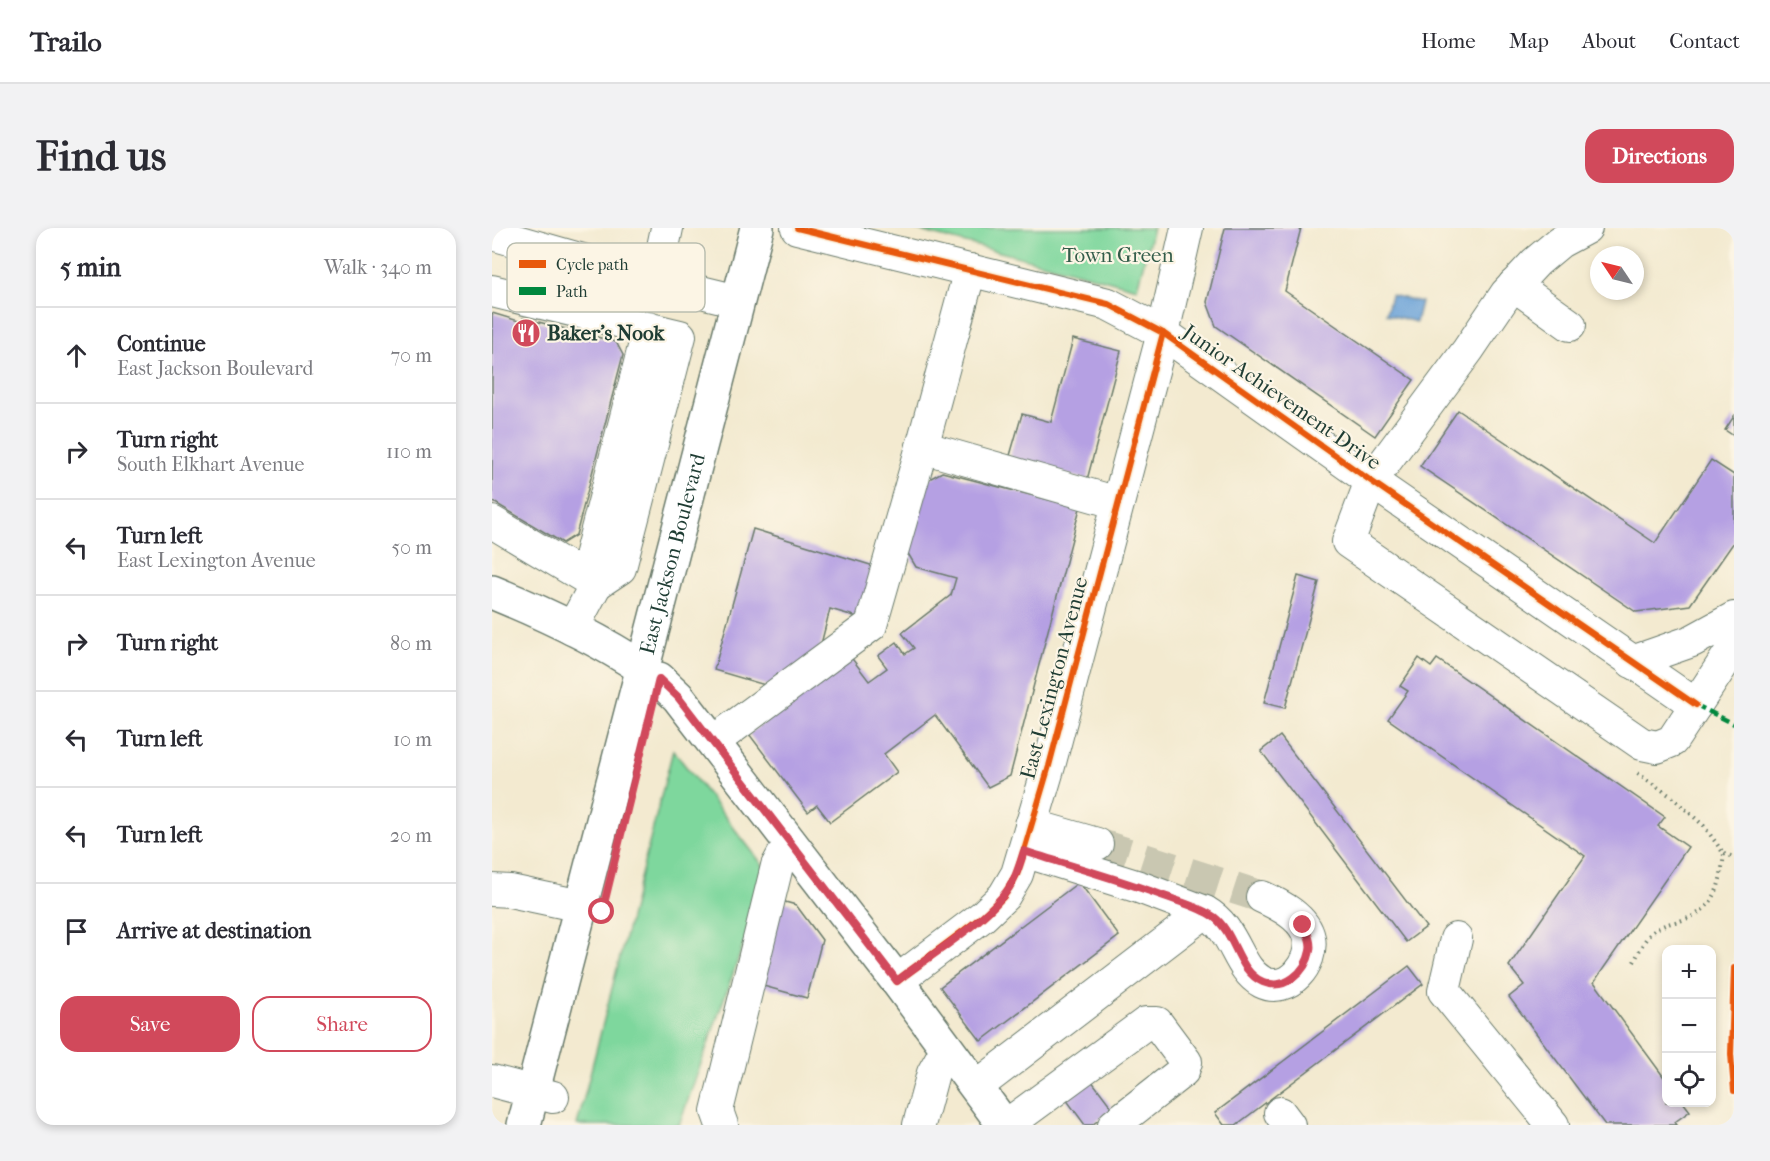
<!DOCTYPE html>
<meta charset="utf-8">
<style>
:root{--surface:#fff;--page:#f2f2f3;--text:#2b2b33;--muted:#7c7c81;--line:#e1e1e2;--accent:#d1495b}
body{margin:0;font-family:"IM FELL French Canon",serif;background:var(--page);color:var(--text)}
.controls{position:absolute;right:18px;bottom:18px;display:grid;overflow:hidden;border-radius:12px;box-shadow:0 3px 9px #0003}
.controls button{width:54px;height:54px;display:grid;place-items:center;padding:0;border:0;border-bottom:2px solid var(--line);background:var(--surface);color:var(--text);font:30px sans-serif}
.compass{position:absolute;left:1098px;top:18px;width:54px;height:54px;border-radius:50%;background:var(--surface);box-shadow:0 3px 9px #0003;rotate:305deg}
.stop{position:absolute;width:18px;height:18px;margin:-14px;border:4px solid #d1495b;border-radius:50%;background:#fff}
.stop.end{background:#d1495b;border-color:#fff;box-shadow:0 2px 6px #0008}
.list{margin:0;padding:0;list-style:none}
h2{display:flex;justify-content:space-between;align-items:center;height:78px;margin:0;padding:0 24px;font-size:26px}
h2 small{font-size:20px;font-weight:400;color:var(--muted)}
.list li{display:grid;grid-template-columns:39px 1fr auto;gap:18px;align-items:center;box-sizing:border-box;height:96px;padding:0 24px;border-top:2px solid var(--line)}
.list b{display:block;font-size:22px;white-space:nowrap}
.list p{margin:0;font-size:20px;white-space:nowrap;color:var(--muted)}
.list em{font-size:20px;font-style:normal;color:var(--muted)}
.actions{display:flex;gap:12px;padding:18px 24px}
.actions a{flex:1;padding:14px 0;border:2px solid var(--accent);border-radius:18px;text-align:center;font-size:21px;color:var(--accent)}
.actions .main{background:var(--accent);color:#fff}
.icon{flex:none;width:33px;height:33px;fill:none;stroke:currentColor;stroke-width:2;stroke-linecap:round;stroke-linejoin:round}
.map{position:relative;flex:none;width:1242px;height:897px;overflow:hidden;border-radius:18px}
header{display:flex;align-items:center;gap:36px;box-sizing:border-box;height:84px;padding:0 30px;background:var(--surface);border-bottom:2px solid var(--line)}
header strong{font-size:28px}
nav{display:flex;gap:33px;margin-inline-start:auto;font-size:21px}
.intro{display:flex;align-items:center;justify-content:space-between;box-sizing:border-box;height:144px;padding:0 36px}
h1{margin:0;font-size:42px}
.button{padding:15px 27px;border-radius:18px;background:var(--accent);color:#fff;font-size:21px;font-weight:700}
main{display:flex;gap:36px;padding:0 36px}
aside{flex:1;background:var(--surface);border-radius:18px;box-shadow:0 3px 9px #0003}
.map>svg:first-child{display:block}
</style>
<header>
<strong>Trailo</strong>
<nav><a>Home</a><a>Map</a><a>About</a><a>Contact</a></nav>
</header>
<div class="intro"><h1>Find us</h1><a class="button">Directions</a></div>
<main>
<aside>
<h2>5 min<small>Walk · 340 m</small></h2>
<ul class="list">
<li><svg class="icon" aria-label="ahead" viewBox="0 0 24 24"><path d="M12 20V5M6 11l6-6 6 6"/></svg><div><b>Continue</b><p>East Jackson Boulevard</p></div><em>70 m</em></li>
<li><svg class="icon" aria-label="right" viewBox="0 0 24 24"><path d="M7 20v-9h11M14 6l5 5-5 5"/></svg><div><b>Turn right</b><p>South Elkhart Avenue</p></div><em>110 m</em></li>
<li><svg class="icon" aria-label="left" viewBox="0 0 24 24"><path d="M17 20v-9H6M10 6l-5 5 5 5"/></svg><div><b>Turn left</b><p>East Lexington Avenue</p></div><em>50 m</em></li>
<li><svg class="icon" aria-label="right" viewBox="0 0 24 24"><path d="M7 20v-9h11M14 6l5 5-5 5"/></svg><div><b>Turn right</b></div><em>80 m</em></li>
<li><svg class="icon" aria-label="left" viewBox="0 0 24 24"><path d="M17 20v-9H6M10 6l-5 5 5 5"/></svg><div><b>Turn left</b></div><em>10 m</em></li>
<li><svg class="icon" aria-label="left" viewBox="0 0 24 24"><path d="M17 20v-9H6M10 6l-5 5 5 5"/></svg><div><b>Turn left</b></div><em>20 m</em></li>
<li><svg class="icon" aria-label="arrive" viewBox="0 0 24 24"><path d="M6 21V4h12l-3 4 3 4H6"/></svg><div><b>Arrive at destination</b></div></li>
</ul>
<div class="actions"><a class="main">Save</a><a>Share</a></div>
</aside>
<div class="map">
<svg width="1242" height="897" viewBox="0 0 1242 897">
<rect width="100%" height="100%" fill="#fcf5e5"/>
<filter id="ink" filterUnits="userSpaceOnUse"><feTurbulence type="fractalNoise" baseFrequency=".0167" numOctaves="2"/><feDisplacementMap in="SourceGraphic" scale="12" xChannelSelector="R" yChannelSelector="G"/><feConvolveMatrix kernelMatrix="1 2 1 2 8 2 1 2 1" color-interpolation-filters="sRGB"/></filter>
<filter id="wash" filterUnits="userSpaceOnUse"><feTurbulence type="fractalNoise" baseFrequency=".008" numOctaves="4" result="noise"/><feDisplacementMap in="SourceGraphic" scale="24" xChannelSelector="R" yChannelSelector="G"/><feGaussianBlur stdDeviation="1.35" result="paint"/><feColorMatrix in="noise" values="0 0 0 0 0 0 0 0 0 0 0 0 0 0 0 0 0 1.4 0 .05"/><feComposite in="paint" operator="in"/></filter>
<g filter="url(#wash)">
<rect width="100%" height="100%" fill="#f3ead0"/>
<g fill="#7ed79d" stroke="#4e8a68" stroke-width="1.5">
<path d="M417,0H661L645,60Z"/>
<path d="M181,522L277,645L187,897H85Z"/>
</g>
<path fill="#69a1d8" stroke="#446f86" stroke-width="1.5" d="M899,67L929,74L924,94L894,86Z"/>
<g id="blocks">
<g fill="#b5a0e3">
<path d="M733,0H809L793,63L922,152L883,208L724,98L715,74Z"/>
<path d="M0,85L30,94L31,90L124,114L131,127L84,307L71,315L0,273Z"/>
<path d="M581,111L629,123L595,252L517,231L530,186L559,194Z"/>
<path d="M966,182L1163,315L1219,232L1242,247V314L1198,377L1144,384L928,238Z"/>
<path d="M1242,188V208L1233,202Z"/>
<path d="M450,244L588,280L518,548L496,559L443,487L392,526L405,544L338,594L325,577L316,584L257,506L358,428L377,453L395,440L386,428L405,414L413,426L422,420L410,405L459,367L464,350L424,339L411,317L428,256Z"/>
<path d="M261,301L385,339L369,390L338,381L327,424L287,461L222,442Z"/>
<path d="M806,348L827,354L793,480L772,475Z"/>
<path d="M927,430L939,439L945,431L1173,589L1166,598L1196,619L1102,754L1174,852V874H1191L1198,883L1183,894L1185,897H1113L1017,769L1032,757L1017,738L1093,628L896,491L916,463L908,458Z"/>
<path d="M788,508L934,699L914,714L769,523Z"/>
<path d="M587,654L627,708L489,813L448,759Z"/>
<path d="M286,672L304,677L330,712L315,770L264,756Z"/>
<path d="M917,738L931,756L744,897H732L723,885Z"/>
<path d="M596,848L621,881L600,897H593L571,867Z"/>
</g>
</g>
</g>
<g filter="url(#ink)">
<use href="#blocks" fill-opacity="0" stroke="#697a6b" stroke-width="1.5"/>
<g fill="none" stroke-linecap="round" stroke-linejoin="round">
<path stroke="#c9c7b1" stroke-width="32" stroke-dasharray="32 16" stroke-linecap="butt" d="M605,616L770,669"/>
<g stroke="#697a6b" stroke-width="34">
<g id="minor">
<path d="M305,0L616,76L671,105L879,253L1204,477"/>
<path d="M1094,0L1068,14L1044,34L1014,66L976,122L879,253L856,314L1150,516L1165,519L1180,513L1238,425L1242,394"/>
<path d="M0,6L164,53L246,73"/>
<path d="M164,53L175,0"/>
<path d="M1022,57L1078,97"/>
<path d="M0,63L188,108L128,340L104,356L99,325L157,100"/>
<path d="M430,219L626,275"/>
<path d="M0,294L104,356L80,401"/>
<path d="M1140,434L1200,413L1242,390"/>
<path d="M221,514L379,397L430,219L478,42"/>
<path d="M539,597L605,616"/>
<path d="M532,623L647,659L713,684C744,701 744,740 770,754C796,767 822,735 817,710C813,690 788,677 770,669"/>
<path d="M0,662L18,663L89,678"/>
<path d="M964,711L952,763L1061,897"/>
<path d="M405,753L491,688L512,668L525,646L557,538L671,105L695,0"/>
<path d="M0,853L61,869"/>
<path d="M484,859L713,684"/>
<path d="M788,885L797,897"/>
<path d="M230,897L225,883L285,638L298,614"/>
<path d="M427,897L441,845L455,820"/>
<path d="M515,897L654,795H665L694,834L691,843L622,897"/>
</g>
</g>
<g stroke="#697a6b" stroke-width="36">
<g id="major">
<path d="M0,364C51,385 104,409 150,440"/>
<path d="M167,451L186,469L405,753L512,897"/>
<path id="s1" d="M32,897L265,0"/>
</g>
</g>
<g stroke="#697a6b" stroke-width="4" stroke-dasharray="1.5 4.5" stroke-linecap="butt">
<path d="M1232,626L1242,629"/>
<path d="M1142,734C1146,726 1150,716 1155,710C1163,699 1175,696 1187,693C1224,683 1228,659 1232,626L1212,598L1180,569L1144,544"/>
</g>
<use href="#minor" stroke="#fff" stroke-width="32"/>
<use href="#major" stroke="#fff" stroke-width="33"/>
<path stroke="#00873e" stroke-width="4.5" stroke-dasharray="9 4.5" stroke-linecap="butt" d="M1204,477L1242,496"/>
<g stroke="#fcf5e5" stroke-width="10">
<g id="cycleway">
<path d="M305,0L616,76L671,105L879,253L1204,477"/>
<path d="M1242,740L1239,826L1242,863"/>
<path d="M405,753L491,688L512,668L525,646L557,538L671,105"/>
</g>
</g>
<use href="#cycleway" stroke="#e8590c" stroke-width="6"/>
</g>
</g>
<g fill="none" stroke-linecap="round" stroke-linejoin="round" filter="url(#ink)">
<path stroke="#d1495b" stroke-width="8" d="M110,684L167,451L186,469L405,753C438,727 483,701 510,669C522,656 527,639 532,623C579,638 626,651 672,668C688,674 708,679 722,689C744,706 745,743 771,754C793,763 814,744 818,723C820,713 815,705 811,697"/>
</g>
<defs>
<g id="restaurant-disc" transform="scale(1.5)"><circle r="9.5" fill="#d1495b" stroke="#fcf5e5"/><path d="M-5-6h1v4h1v-4h1v4h1v-4h1v5L-1.5 .5V6h-2V.5L-5-1ZM5-6V6H3V1.5H1.5Q1.5-4 5-6Z" fill="#fff"/></g>
</defs>
<g fill-rule="evenodd">
<use href="#restaurant-disc" x="34" y="105"/>
</g>
<g text-anchor="middle" dominant-baseline="central" stroke-width="4.5" stroke-linejoin="round" paint-order="stroke">
<g font-size="21" fill="#325c49" stroke="#fcf5e5">
<text x="626" y="27">Town Green</text>
</g>
<g font-size="21" font-weight="bold" fill="#1f3d34" stroke="#fcf5e5" text-anchor="start">
<text x="55" y="105">Baker's Nook</text>
</g>
<g font-size="21" fill="#1f3d34" stroke="#fcf5e5">
<text transform="translate(790 169) rotate(35)">Junior Achievement Drive</text>
<text stroke="none"><textPath href="#s1" startOffset="590">East Jackson Boulevard</textPath></text>
<text transform="translate(562 450) rotate(-75)">East Lexington Avenue</text>
</g>
</g>
<rect x="15" y="15" width="198" height="69" rx="9" fill="#fcf5e5" stroke="#babeb0" stroke-width="1.5"/>
<rect x="27" y="32" width="27" height="8" fill="#e8590c"/>
<rect x="27" y="59" width="27" height="8" fill="#00873e"/>
<g font-size="16" fill="#1f3d34">
<text x="64" y="42">Cycle path</text>
<text x="64" y="69">Path</text>
</g>
</svg>
<div class="controls">
<button>+</button>
<button>−</button>
<button><svg class="icon" aria-label="locate" viewBox="0 0 24 24"><circle cx="12" cy="12" r="6"/><path d="M12 2v4M12 18v4M2 12h4M18 12h4"/></svg></button>
</div>
<svg class="compass" viewBox="-18 -18 36 36"><path d="M0-13l5 13h-10z" fill="#e53935"/><path d="M0 13l5-13h-10z" fill="#7c7c81"/></svg>
<div class="stop" style="left:110px;top:684px"></div>
<div class="stop end" style="left:811px;top:697px"></div>
</div>
</main>
